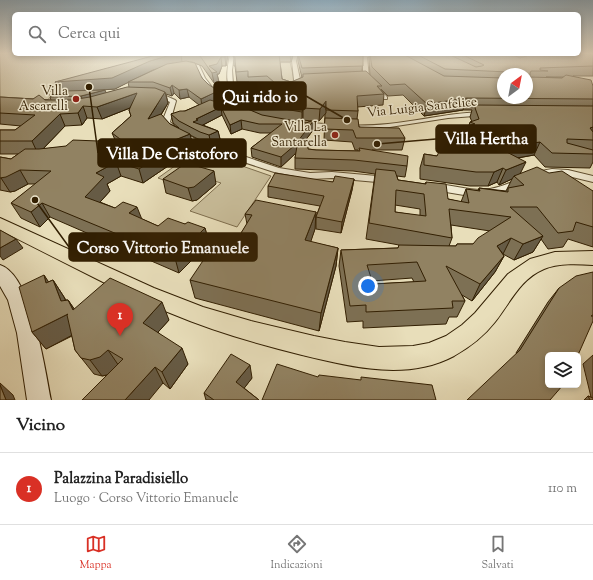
<!DOCTYPE html>
<html lang="it">
<meta charset="utf-8">
<style>
:root{--surface:#fff;--page:#f6f6f6;--text:#222;--muted:#767676;--line:#e0e0e0;--accent:#d93025}
body{margin:0;font-family:"Sorts Mill Goudy",serif;background:var(--page);color:var(--text)}
.controls{position:absolute;right:12px;bottom:12px;display:grid;overflow:hidden;border-radius:6px;box-shadow:0 2px 6px #0003}
.controls button{width:36px;height:36px;display:grid;place-items:center;padding:0;border:0;border-bottom:1px solid var(--line);background:var(--surface);color:var(--text);font:20px sans-serif}
.compass{position:absolute;left:497px;top:68px;width:36px;height:36px;border-radius:50%;background:var(--surface);box-shadow:0 2px 6px #0003;rotate:32deg}
.you{position:absolute;left:368px;top:286px;width:14px;height:14px;margin:-10px;border:3px solid #fff;border-radius:50%;background:#1a73e8;box-shadow:0 0 0 6px #1a73e833}
.badge{display:grid;place-items:center;width:26px;height:26px;border-radius:50%;background:var(--accent);color:#fff;font-size:13px;font-weight:700}
.pin{position:absolute;translate:-50% -33px;filter:drop-shadow(0 1px 2px #0008)}
.pin::after{content:'';position:absolute;top:21px;width:14px;height:12px;background:inherit;clip-path:polygon(0 0,100% 0,50% 100%)}
.list{margin:0;padding:0;list-style:none}
h2{display:flex;justify-content:space-between;align-items:center;height:52px;margin:0;padding:0 16px;font-size:17px}
h2 small{font-size:13px;font-weight:400;color:var(--muted)}
.list li{display:grid;grid-template-columns:26px 1fr auto;gap:12px;align-items:center;box-sizing:border-box;height:72px;padding:0 16px;border-top:1px solid var(--line)}
.list b{display:block;font-size:15px;white-space:nowrap}
.list p{margin:0;font-size:13px;white-space:nowrap;color:var(--muted)}
.list em{font-size:13px;font-style:normal;color:var(--muted)}
.icon{flex:none;width:22px;height:22px;fill:none;stroke:currentColor;stroke-width:2;stroke-linecap:round;stroke-linejoin:round}
.map{position:relative;flex:none;width:593px;height:400px;overflow:hidden}
.search{position:absolute;background:var(--surface);box-shadow:0 2px 6px #0003;left:12px;right:12px;top:12px;height:44px;display:flex;align-items:center;gap:10px;box-sizing:border-box;padding:0 14px;border-radius:6px;color:var(--muted);font-size:15px}
.sheet{height:124px;background:var(--surface)}
nav{display:flex;justify-content:space-around;align-items:center;box-sizing:border-box;height:56px;border-top:1px solid var(--line);background:var(--surface);font-size:11px;color:var(--muted)}
nav a{display:grid;justify-items:center;gap:2px}
nav .on{color:var(--accent)}
.map>svg:first-child{display:block}
</style>
<div class="map">
<svg width="593" height="400" viewBox="0 0 593 400">
<rect width="100%" height="100%" fill="#e8deba"/>
<filter id="stains"><feTurbulence type="fractalNoise" baseFrequency=".005" numOctaves="4"/><feColorMatrix values="0 0 0 0 .2 0 0 0 0 .09 0 0 0 0 .02 0 0 0 .5 -.17"/></filter>
<radialGradient id="worn" r=".72"><stop offset=".6" stop-color="#630" stop-opacity="0"/><stop offset="1" stop-color="#630" stop-opacity=".3"/></radialGradient>
<g fill="#c9be9b" stroke="#7e6e4e">
<path d="M0,53L14,54H175L47,91L51,97L47,100L0,98Z"/>
<path d="M266,62H290L295,83L287,86Z"/>
<path d="M193,149L271,176L237,227L190,211L221,183L188,173L174,184L158,178L179,163L175,160Z"/>
</g>
<g fill="none" stroke-linecap="round" stroke-linejoin="round">
<g stroke="#604f30" stroke-width="2">
<g id="street">
<path d="M230,54H234L232,70L233,84L238,95L250,107L245,108L252,114V116H248C226,102 205,93 195,67L181,64L184,62L199,65L205,78L212,87L245,108C225,91 225,79 230,54Z"/>
<path d="M294,54H298L296,61L300,79L311,81V83L294,80L292,61Z"/>
<path d="M363,54L383,55L385,56L383,57H367L369,78L387,97V99H383L363,78Z"/>
<path d="M70,83L73,85L72,86L54,93L51,91Z"/>
<path d="M155,94L166,96L175,100L176,101L170,122L180,131L201,142L279,168L310,173L332,172L388,177L393,180L388,183L332,178L310,179L274,172L195,146L174,135L163,124L162,122L170,102L163,99L153,97V95Z"/>
<path d="M485,112L487,113V115L448,118L377,129H334L302,126L298,124L302,122C330,125 359,127 388,124C420,121 452,112 485,112Z"/>
<path d="M552,169L568,170L593,176V182L568,176L552,175L538,177L507,191L487,195H464L434,190L429,187C431,185 431,184 434,184C450,184 465,190 481,190C506,189 527,172 552,169Z"/>
</g>
</g>
<g stroke="#321f02" stroke-width="2">
<path id="secondary" d="M0,265C32,275 45,370 51,400H27L17,333L8,300L0,286Z"/>
</g>
<g stroke="#321f02" stroke-width="2">
<path id="primary" d="M0,218L154,288L203,307L251,321L314,336L345,342L379,347L413,346L429,343L446,336L462,325L475,313L508,274L530,259L555,252L593,251V265C577,264 559,263 544,269C520,279 510,303 495,322C484,336 470,347 454,356C407,381 352,367 302,355C257,344 213,331 170,313C146,304 123,292 101,281C67,264 33,247 0,230Z"/>
</g>
<use href="#street" fill="#f0ead2" fill-rule="evenodd"/>
<use href="#secondary" fill="#f0ead2" fill-rule="evenodd"/>
<use href="#primary" fill="#e8deba" fill-rule="evenodd"/>
</g>
<g fill="#7d7054" stroke="#321f02" fill-rule="evenodd">
<path d="M593,53V76H573L593,86V162L590,168L545,167L534,155L518,158L521,174L593,191V247L568,239L563,247L548,249L541,239L533,252L514,260L503,254L504,256L495,272L472,301L462,295L465,301L457,317H449L446,324L363,328V321L347,322L339,266L341,250L398,248L399,245L366,239L375,174L353,171L295,169V158L296,153L281,167L252,157L251,148L271,133H260L242,129L231,134L222,115L203,125L218,131L220,139L211,144L202,141L190,135L193,146L169,157L171,164L143,183L121,176L107,184L110,191L100,202L142,219L158,226L185,224L205,228L209,243L179,273L50,217L40,227L21,218L11,203L36,184H28L15,191L10,192L0,190V157L11,159L18,154H0V130H15L21,126L0,124V97L51,100L50,97L160,54H228L226,66H222L219,74H217L219,82L214,83L202,66L192,62H190L219,100L215,102L238,108L252,111L251,100L274,92L267,86L249,87V82H237L235,66H234V54H293L291,62H280L282,79L291,82L302,78L298,61V54H363L362,71L370,76L369,59V54H579ZM503,74H527L503,98ZM546,77H564L562,78ZM128,82L129,87L106,93L96,90L115,89ZM381,89L388,96L403,95L424,116L463,110H472L470,117L472,122H470L469,125L437,156L424,154L420,168V179L470,186H488L497,182L499,185L512,179L506,191L479,188L478,191L466,189L461,202L448,199L426,182L425,184L398,180L397,176L405,177L407,166L372,150H402L405,138L359,127L357,119L358,111L357,107L383,105L384,94L381,90ZM174,93L180,99L189,97L199,105L185,111L171,114L173,123L179,128L170,124L161,115L168,103L166,94L172,96ZM130,108L129,110L131,116L112,133L116,142L43,149L65,126L82,125L87,118L102,119ZM325,113L324,140L352,142L355,150H358V151L316,150L308,149L300,147L314,129V121H319ZM303,120L311,121L306,123L302,122ZM395,205L420,209V216L395,212ZM451,225L490,231L473,244H457L456,246H449L452,238ZM412,278L414,282L373,284L372,281Z"/>
<path d="M163,179L216,184L197,200L192,201L166,193Z"/>
<path d="M354,179L352,190L341,233L316,229V217L320,206L268,197V186L333,182Z"/>
<path d="M316,212L315,229L310,242L338,248L336,266L319,331L195,298L190,280L238,238L247,224L245,214Z"/>
<path d="M44,275L48,282L53,280L64,297L66,300H68L74,309L169,320L158,332L188,364L170,389L163,383L108,375L102,376L94,374L75,350L72,336L46,349L32,332Z"/>
<path d="M559,288L550,400L516,353L548,302Z"/>
<path d="M593,355V400H584L588,396L591,397L583,364Z"/>
<path d="M252,378L244,388L259,400H206L204,393Z"/>
</g>
<g fill="#665b45" stroke="#321f02">
<path d="M174,54H181L182,62L153,70L115,89L60,93L55,82L150,61Z"/>
<path d="M226,54H228L226,66L225,57Z"/>
<path d="M290,54H293L291,62Z"/>
<path d="M221,57L222,66L219,74H217L219,82L214,83L212,73L209,66Z"/>
<path d="M172,85L174,93L172,96L170,88Z"/>
<path d="M187,89L189,97L180,99L179,90Z"/>
<path d="M105,90L108,97L84,103L81,96Z"/>
<path d="M218,91L219,100L202,108L201,99Z"/>
<path d="M165,92L168,103L151,131L148,119Z"/>
<path d="M137,93L140,104L102,119L97,107Z"/>
<path d="M467,98L463,110L424,116L427,104Z"/>
<path d="M326,101V113L319,121L320,109Z"/>
<path d="M83,106L87,118L82,125L78,113Z"/>
<path d="M221,107L222,115L199,127L193,122L196,119Z"/>
<path d="M303,108V120L302,124V112Z"/>
<path d="M60,114L65,126L38,154L32,141Z"/>
<path d="M241,120L242,129L231,134L230,125Z"/>
<path d="M314,120V129L295,154L281,167V157Z"/>
<path d="M593,127V136L590,128Z"/>
<path d="M218,131L220,139L211,144L209,135Z"/>
<path d="M190,134L193,146L169,157L171,164L143,183L139,169L157,147Z"/>
<path d="M540,142L534,155L494,162L499,148Z"/>
<path d="M116,162L121,176L107,184L110,191L92,211L85,197L96,173Z"/>
<path d="M526,162L519,176H514L512,179L499,185L506,170Z"/>
<path d="M503,168L497,182L488,186L494,172Z"/>
<path d="M20,170L28,184L15,191L10,192L1,178Z"/>
<path d="M214,171L216,184L197,200L192,201L188,188Z"/>
<path d="M354,179L352,190L341,233L342,222Z"/>
<path d="M42,203L50,217L40,227L31,212Z"/>
<path d="M137,207L143,222L129,213Z"/>
<path d="M316,212L315,229L305,259V240Z"/>
<path d="M205,228L209,243L179,273L175,258Z"/>
<path d="M543,236L533,252L514,260L523,244Z"/>
<path d="M511,238L503,254L497,246Z"/>
<path d="M16,239L23,248L3,260L0,256V248Z"/>
<path d="M338,248L336,266L319,331L321,313Z"/>
<path d="M504,256L495,272L472,301L480,284Z"/>
<path d="M44,275L56,293L46,283Z"/>
<path d="M53,280L64,297L73,318L61,301Z"/>
<path d="M68,300L80,317L73,310Z"/>
<path d="M162,302L169,320L151,340L143,323Z"/>
<path d="M68,314L80,331L46,349L32,332Z"/>
<path d="M182,348L188,364L170,389L162,372Z"/>
<path d="M108,350L119,366L111,374L102,376L90,360Z"/>
<path d="M250,365L252,378L239,395L236,382Z"/>
<path d="M155,367L163,383L149,400H125Z"/>
<path d="M0,383L13,395L15,400H6L0,385Z"/>
</g>
<g fill="#918262" stroke="#321f02" fill-rule="evenodd">
<path d="M579,53H593V66L540,68V70L548,71H531L530,73V77L562,78L566,75L591,80L593,86V99L467,98L427,104L405,84L390,85L372,67L370,54H403L444,76L503,78V98H527V74H508V72L445,69L416,54H448L476,67L482,66L484,65L461,54H511L520,58L527,56L525,54H579Z"/>
<path d="M160,54H174L150,61L112,78L55,82Z"/>
<path d="M194,54H226L225,57H221L217,64L209,66L217,72L212,73L200,56Z"/>
<path d="M234,54H279L282,79L291,82L303,77V74L366,71L382,86H377L384,94L357,96L358,111L326,110V101L320,109L303,108L302,112L272,107L251,100L282,89L267,76L248,77V71L236,72L235,57H233Z"/>
<path d="M298,54H363V66L302,68Z"/>
<path d="M186,61L195,63L202,78L208,84L218,91L201,99L187,89L179,90L172,85L170,88L153,82H128L167,64Z"/>
<path d="M127,87L155,88L165,92L148,119L161,114L170,124L190,134L157,147L167,151L139,169L116,162L96,173L104,177L85,197L115,208L123,202L137,207L129,213L158,226L168,218L185,224L188,222L205,228L175,258L42,203L31,212L11,203L51,171L20,170L6,177L0,178V157L11,159L25,149H39L66,146L73,140L124,142L112,133L131,116L129,110L137,93L97,107L83,106L78,113L60,114L32,141H0V130H15L35,115L0,113V97L33,99L39,95L45,100H71L90,97Z"/>
<path d="M105,90L81,96L50,97L64,91Z"/>
<path d="M210,100L238,108L243,107L262,115L306,123L314,120L295,145L281,157L251,148L282,124H259L241,120L230,125L221,107L196,119L198,120L193,122L218,131L209,135L200,132L179,121L171,114L180,111H185Z"/>
<path d="M474,105L593,106V127L590,128L593,132V140L567,139V143L593,150V154L552,153L540,142L499,148L526,162L506,170L503,168L494,172H476L424,165V154L437,156L449,130L475,124L470,122L479,119Z"/>
<path d="M325,118L358,119L359,127L399,128L405,138H356L353,130L324,129Z"/>
<path d="M297,146L308,147V149L316,150L360,151L359,148L408,156L407,166L354,160L295,158Z"/>
<path d="M186,163L214,171L194,187L188,188L163,179Z"/>
<path d="M537,167L549,173L562,171L593,191V227L576,222L573,231L558,233L537,207H510L543,236L523,244L511,238L497,246L504,256L480,284L446,266L465,301H452L453,308L366,312V305L350,306L341,250L398,248L399,245L456,246L457,244H473L478,238L511,217L449,209L452,238L369,223L376,169L395,171L398,180L426,184V182L446,184L448,199L469,203L466,189L480,191L479,188L508,192V188L524,185L514,176ZM396,190L424,194L426,216L395,212ZM417,262L426,281L373,284L367,265Z"/>
<path d="M275,173L333,182L335,176L354,179L342,222L316,217L324,196L268,186Z"/>
<path d="M256,200L316,212L305,240L338,248L321,313L190,280L221,234L238,238L252,215L245,214Z"/>
<path d="M0,230L16,239L0,248Z"/>
<path d="M593,272V315L591,316H593V321L578,355H548V385H563L550,400H467L520,350L559,288L576,276Z"/>
<path d="M44,275L46,283L53,280L61,301L68,300L73,310L110,278L162,302L143,323L182,348L162,372L155,367L125,400H82L123,359L108,350L100,357L90,360L81,358L75,350L67,315L68,314L32,332L19,287Z"/>
<path d="M231,354L250,365L236,382L259,400H214L204,393Z"/>
<path d="M277,364L318,377L319,375L361,380V377L432,385L436,400H262Z"/>
<path d="M0,385L6,400H0Z"/>
<path d="M588,396L593,398V400H590Z"/>
</g>
<linearGradient id="sky" x2="0" y2="1"><stop stop-color="#8fabbc"/><stop offset="0.49" stop-color="#f5f0e0"/><stop offset="1" stop-color="#f5f0e0" stop-opacity="0"/></linearGradient>
<rect width="593" height="109" fill="url(#sky)"/>
<g fill="#8f2418" stroke="#f0ead2" stroke-width="1.5">
<circle cx="76" cy="99" r="4"/>
<circle cx="335" cy="135" r="4"/>
</g>
<g text-anchor="middle" dominant-baseline="central" stroke-width="3" stroke-linejoin="round" paint-order="stroke">
<g font-size="13" fill="#321f02" stroke="#f0ead2" text-anchor="end">
<text x="68" y="92">Villa<tspan x="68" dy="15">Ascarelli</tspan></text>
<text x="327" y="128">Villa La<tspan x="327" dy="15">Santarella</tspan></text>
</g>
<g font-size="13" fill="#321f02" stroke="#f0ead2">
<text transform="translate(422 108) rotate(-6)">Via Luigia Sanfelice</text>
</g>
</g>
<path fill="none" stroke="#321f02" stroke-width="1.5" d="M347 120L306 96M377 144L436 139M89 87L98 153M35 200L69 247"/>
<g fill="#321f02" stroke="#f0ead2" stroke-width="1.5">
<circle cx="347" cy="120" r="4"/>
<circle cx="377" cy="144" r="4"/>
<circle cx="89" cy="87" r="4"/>
<circle cx="35" cy="200" r="4"/>
</g>
<g fill="#321f02" stroke="#321f02" stroke-width="1.5">
<rect x="214" y="82" width="92" height="28" rx="4"/>
<rect x="436" y="125" width="100" height="28" rx="4"/>
<rect x="98" y="139" width="148" height="28" rx="4"/>
<rect x="69" y="233" width="188" height="28" rx="4"/>
</g>
<g font-size="16" text-anchor="middle" font-weight="bold" fill="#fff">
<text x="260" y="102">Qui rido io</text>
<text x="486" y="144">Villa Hertha</text>
<text x="172" y="159">Villa De Cristoforo</text>
<text x="163" y="253">Corso Vittorio Emanuele</text>
</g>
<rect width="100%" height="100%" filter="url(#stains)"/>
<rect width="100%" height="100%" fill="url(#worn)"/>
</svg>
<div class="controls">
<button><svg class="icon" aria-label="layers" viewBox="0 0 24 24"><path d="M12 4l9 5-9 5-9-5zM3 14l9 5 9-5"/></svg></button>
</div>
<svg class="compass" viewBox="-18 -18 36 36"><path d="M0-13l5 13h-10z" fill="#e53935"/><path d="M0 13l5-13h-10z" fill="#767676"/></svg>
<div class="you"></div>
<div class="pin badge" style="left:120px;top:336px">1</div>
<div class="search"><svg class="icon" aria-label="search" viewBox="0 0 24 24"><circle cx="10" cy="10" r="6"/><path d="M15 15l6 6"/></svg>Cerca qui</div>
</div>
<section class="sheet">
<h2>Vicino<small></small></h2>
<ul class="list">
<li><span class="badge">1</span><div><b>Palazzina Paradisiello</b><p>Luogo · Corso Vittorio Emanuele</p></div><em>110 m</em></li>
</ul>
</section>
<nav>
<a class="on"><svg class="icon" aria-label="map" viewBox="0 0 24 24"><path d="M3 6l6-2 6 2 6-2v14l-6 2-6-2-6 2zM9 4v14M15 6v14"/></svg>Mappa</a>
<a><svg class="icon" aria-label="directions" viewBox="0 0 24 24"><path d="M12 3l9 9-9 9-9-9zM9 14v-3h6M13 9l2 2-2 2"/></svg>Indicazioni</a>
<a><svg class="icon" aria-label="saved" viewBox="0 0 24 24"><path d="M7 4h10v16l-5-4-5 4z"/></svg>Salvati</a>
</nav>
